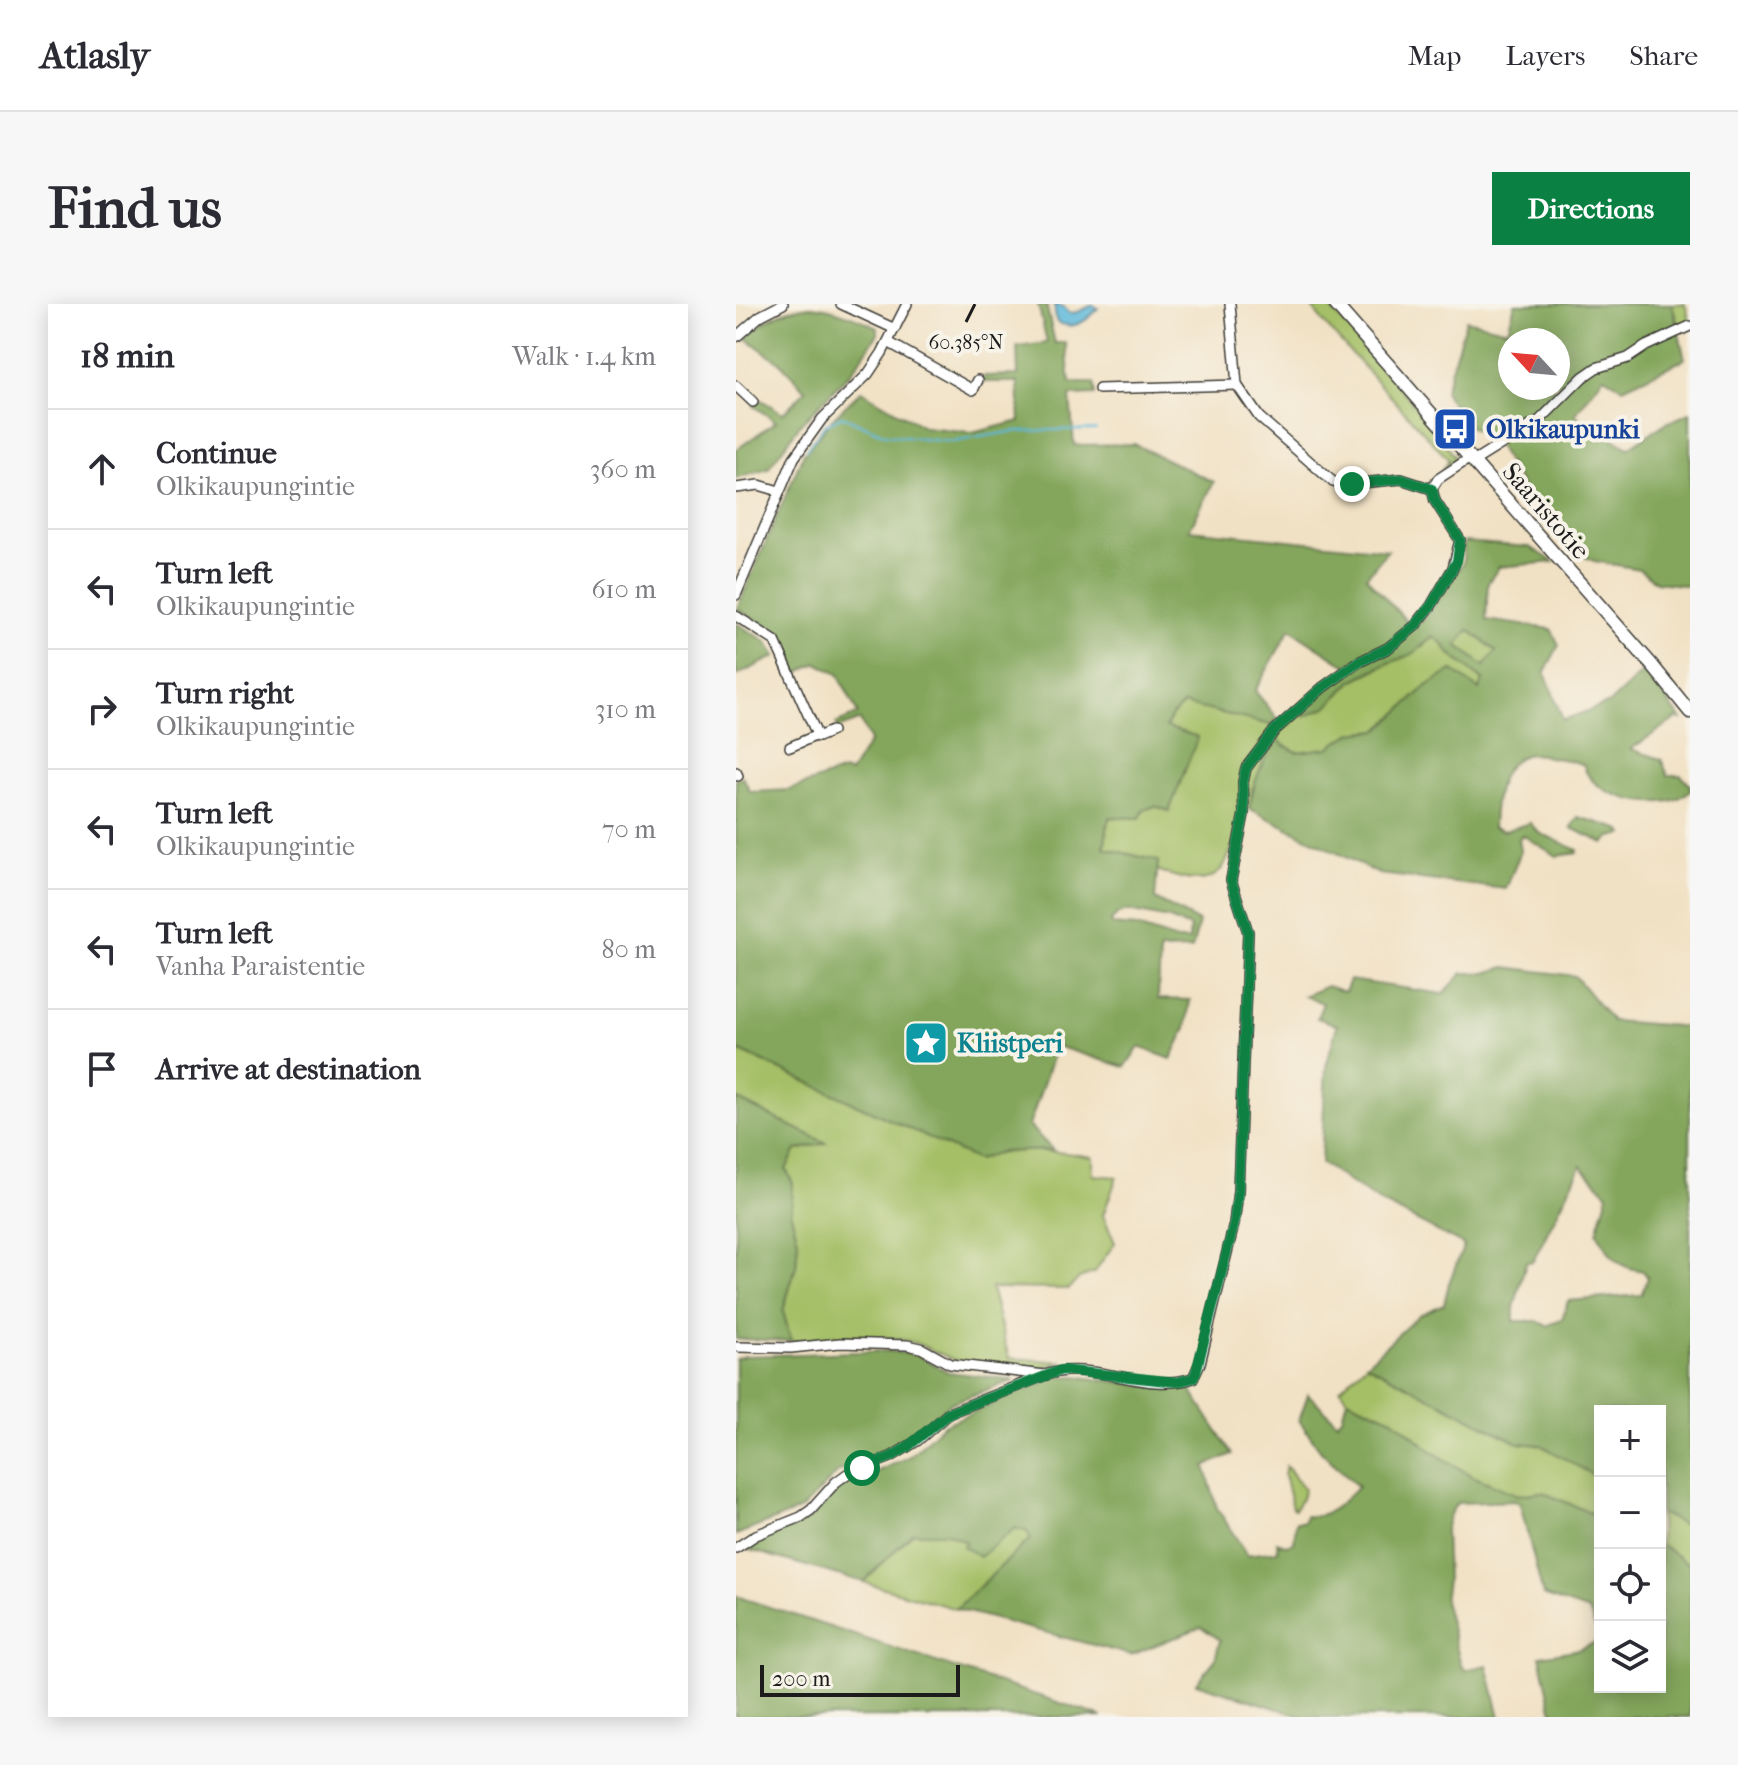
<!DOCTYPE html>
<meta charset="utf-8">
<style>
:root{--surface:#fff;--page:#f7f7f7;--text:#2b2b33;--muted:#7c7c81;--line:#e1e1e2;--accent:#0b8043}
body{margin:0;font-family:"IM FELL French Canon",serif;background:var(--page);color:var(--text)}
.controls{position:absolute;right:24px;bottom:24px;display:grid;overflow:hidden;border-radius:0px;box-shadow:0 4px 20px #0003}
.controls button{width:72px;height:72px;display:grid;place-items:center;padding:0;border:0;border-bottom:2px solid var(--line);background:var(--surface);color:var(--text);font:40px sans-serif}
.compass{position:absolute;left:762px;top:24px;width:72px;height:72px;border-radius:50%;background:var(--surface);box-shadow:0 4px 20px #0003;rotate:296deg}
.scale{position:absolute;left:24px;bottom:20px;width:200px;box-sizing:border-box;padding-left:8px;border:4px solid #1c1c1c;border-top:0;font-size:22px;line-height:28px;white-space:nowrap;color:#1c1c1c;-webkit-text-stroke:6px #f7f3e8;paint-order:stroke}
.stop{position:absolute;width:24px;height:24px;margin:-18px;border:6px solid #0b8043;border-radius:50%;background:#fff}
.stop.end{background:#0b8043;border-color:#fff;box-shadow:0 2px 8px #0008}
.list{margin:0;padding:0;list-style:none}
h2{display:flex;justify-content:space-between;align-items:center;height:104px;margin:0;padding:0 32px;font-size:34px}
h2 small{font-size:26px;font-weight:400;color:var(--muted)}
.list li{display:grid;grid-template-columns:52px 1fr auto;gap:24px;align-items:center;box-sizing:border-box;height:120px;padding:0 32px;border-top:2px solid var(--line)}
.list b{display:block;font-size:30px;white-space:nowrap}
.list p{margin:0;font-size:26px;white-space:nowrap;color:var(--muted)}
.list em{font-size:26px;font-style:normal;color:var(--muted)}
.icon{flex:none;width:44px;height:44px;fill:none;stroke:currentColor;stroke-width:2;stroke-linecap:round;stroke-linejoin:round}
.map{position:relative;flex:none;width:954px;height:1413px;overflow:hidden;border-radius:0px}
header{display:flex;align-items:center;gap:48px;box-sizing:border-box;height:112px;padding:0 40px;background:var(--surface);border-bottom:2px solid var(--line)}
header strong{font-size:38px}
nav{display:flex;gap:44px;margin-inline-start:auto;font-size:28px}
.intro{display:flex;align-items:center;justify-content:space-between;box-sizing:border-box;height:192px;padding:0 48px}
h1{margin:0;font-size:56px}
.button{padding:20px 36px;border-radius:0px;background:var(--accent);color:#fff;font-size:28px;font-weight:700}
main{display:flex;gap:48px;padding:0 48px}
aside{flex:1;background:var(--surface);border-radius:0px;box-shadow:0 4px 20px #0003}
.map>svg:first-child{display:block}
</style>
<header>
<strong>Atlasly</strong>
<nav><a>Map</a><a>Layers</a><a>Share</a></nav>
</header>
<div class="intro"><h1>Find us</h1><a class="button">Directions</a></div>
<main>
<aside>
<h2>18 min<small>Walk · 1.4 km</small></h2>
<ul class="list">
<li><svg class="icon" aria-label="ahead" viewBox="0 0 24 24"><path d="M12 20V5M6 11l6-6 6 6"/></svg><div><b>Continue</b><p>Olkikaupungintie</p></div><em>360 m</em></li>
<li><svg class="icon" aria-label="left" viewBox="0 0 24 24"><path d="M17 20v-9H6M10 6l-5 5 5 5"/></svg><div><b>Turn left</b><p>Olkikaupungintie</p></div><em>610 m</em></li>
<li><svg class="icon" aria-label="right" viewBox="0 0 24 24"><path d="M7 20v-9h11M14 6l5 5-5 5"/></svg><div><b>Turn right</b><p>Olkikaupungintie</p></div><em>310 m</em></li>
<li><svg class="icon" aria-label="left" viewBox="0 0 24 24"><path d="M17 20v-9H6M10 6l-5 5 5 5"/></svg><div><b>Turn left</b><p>Olkikaupungintie</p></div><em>70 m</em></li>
<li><svg class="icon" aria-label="left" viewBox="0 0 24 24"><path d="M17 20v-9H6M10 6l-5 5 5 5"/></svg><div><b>Turn left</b><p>Vanha Paraistentie</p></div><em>80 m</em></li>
<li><svg class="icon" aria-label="arrive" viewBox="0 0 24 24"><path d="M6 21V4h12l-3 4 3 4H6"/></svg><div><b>Arrive at destination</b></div></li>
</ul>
</aside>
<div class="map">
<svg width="954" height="1413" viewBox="0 0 954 1413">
<rect width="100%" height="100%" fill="#f7f3e8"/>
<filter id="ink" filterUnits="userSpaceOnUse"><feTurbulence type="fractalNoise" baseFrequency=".0125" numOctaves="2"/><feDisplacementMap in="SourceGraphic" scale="16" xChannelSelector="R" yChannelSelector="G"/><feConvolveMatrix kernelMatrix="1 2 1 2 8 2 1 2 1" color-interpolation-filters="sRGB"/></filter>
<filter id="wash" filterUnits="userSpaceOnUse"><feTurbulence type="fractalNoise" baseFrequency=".006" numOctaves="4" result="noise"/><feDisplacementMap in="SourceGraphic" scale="32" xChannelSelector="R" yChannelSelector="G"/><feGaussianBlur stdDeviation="1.8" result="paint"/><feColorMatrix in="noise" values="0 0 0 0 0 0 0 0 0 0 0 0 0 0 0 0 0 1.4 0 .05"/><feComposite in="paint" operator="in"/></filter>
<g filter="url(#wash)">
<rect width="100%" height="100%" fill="#f1e1c4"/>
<g fill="#a4bf66" stroke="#606e41" stroke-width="2">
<path d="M573,0H591L704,130L719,155L706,165L713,156L593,25Z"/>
<path d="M936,0H949L954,18L942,21Z"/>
<path d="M733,326L760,347L748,363L721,341Z"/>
<path d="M697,332L706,339L713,349L747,376L742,386L691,382L643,426L616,429L592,444L561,448L547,441L541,433L516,485L514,505L506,501C493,558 491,595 421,566L422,557L368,544L373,513L403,514L408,506L419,502L433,507L462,433L430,424L436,411L448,400L535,421L541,431L566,410L568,412L602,392L616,377L686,343Z"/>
<path d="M0,745L241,856C280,842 317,846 357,853V871L381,873L367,911L379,939L358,969L343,974L333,985L255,984L273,1054L328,1058L301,1065L218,1056L180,1039L161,1035L115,1032L55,1037L47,1007L60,962L62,936L55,911L57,880L50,865L60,846L89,839L0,795Z"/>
<path d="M630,1060L782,1139L804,1141L859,1170L864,1175V1213L806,1188L782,1191L736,1172L697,1148L657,1115L611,1095L604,1085Z"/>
<path d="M550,1162L568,1184L567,1192L559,1205L556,1204L548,1170Z"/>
<path d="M924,1209L954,1224V1261L924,1240Z"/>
<path d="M278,1224L290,1227L296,1234L220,1305L127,1278L177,1229H211L231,1238L227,1242Z"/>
</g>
<g fill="#83a65b" stroke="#50613c" stroke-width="2" fill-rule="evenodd">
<path d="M302,0H310L319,39H330L334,79H358L359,91L334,92L338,141L398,140L478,178L453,226L652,246L630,273L675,322L654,339L611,362L554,325L519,387L542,415L535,421L448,400L436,411L430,423L462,433L433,507L419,502L408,506L404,514L373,513L368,544L422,557L419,595L463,618L456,645L424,646L422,695L454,696L450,724L435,755L403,743L389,763L320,742L293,822L317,846L264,848L241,856L0,745V476L7,473L14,488L53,486L107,467L114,469L134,437L124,416L102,425L100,420L122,410L102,370L81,359L62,369C48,331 36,324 1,305L68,149L95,116L125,87L189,124L236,129L284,117L282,78H247L248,72L282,71L281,43L311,39ZM392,607L433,615L454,623L453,636H441L401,623L376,621L375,617L382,610Z"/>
<path d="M779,0H936L949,55L887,84L868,72L839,111L892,144L930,119L954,109V282L920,278L903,265L858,257L845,251L796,198L759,138L731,122L708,88L730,16L772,26ZM774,36H822V84H774Z"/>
<path d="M74,2C99,4 119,13 142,24V30L117,66L64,121L32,165L0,175V146L40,117L17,102L25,96L47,109L70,86L44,59L10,34C28,15 47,5 74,2Z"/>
<path d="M728,238L794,243L818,258L763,263L752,279L750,316L815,325L823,341L809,368L827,416L874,399L909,366L945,415L941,414L895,445L925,455L932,471H945L954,481V487C950,489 947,492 943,494C918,506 853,492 848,461C837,456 828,456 817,454C813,454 810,452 805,451C764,443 758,494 757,523L768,527L794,519L803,529L842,546L841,549L821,552L786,531L783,535L785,547L770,585L643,570L514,505C516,477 528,456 541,432L547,441L561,448L592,444L616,429L643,426L691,382L716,366L743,386L747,376L713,349L706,339L697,332L677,350L643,363L616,377L591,403L568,412L566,410L569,403L588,386L688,315L727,259ZM733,326L760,347L748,362L721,341Z"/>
<path d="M0,319L30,337L40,352L0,372Z"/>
<path d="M842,513L883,525L888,530L875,533L868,539L835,524Z"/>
<path d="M769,663L839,672L876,717L954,723V1224L924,1209V1107H864V1175L805,1141L782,1139L630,1060L683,1011L708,1000L713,979L728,941L642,897L585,859L590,763L601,721L581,714L587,699L568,692L591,682L609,688L614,676L707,690L727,669H750ZM845,862L872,890L861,928C874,951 878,963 907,967L912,974L905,991L832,997L826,1015L811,1022L801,1017H778V1004L790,958L797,957Z"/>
<path d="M0,795L90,839L60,846L50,865L57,880L55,911L62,936L60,962L47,1007L55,1037L0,1035Z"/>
<path d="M152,1047L181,1051L212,1068L279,1076L215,1099L164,1140L104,1166L66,1205L0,1231V1055L8,1052Z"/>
<path d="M338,1072L432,1085H454L496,1150L469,1162L481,1204L511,1251L542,1247L541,1238L549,1241L558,1239L560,1218H568L569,1212C593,1214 605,1199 622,1183L585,1147L563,1116L572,1090L601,1118L606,1113L611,1095L657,1115L697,1148L736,1172L782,1191L806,1188L864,1213V1383H924V1240L954,1261V1413H818L804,1352L844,1345L860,1338L862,1332L853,1307L807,1291L784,1200L780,1197L721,1199L713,1212L709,1226L711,1276L708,1296L725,1361L729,1366L751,1361L764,1413H568L460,1379L479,1356L484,1336L465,1323L395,1351L220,1305L295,1234L290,1227L279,1224L244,1253L227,1242L230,1238L211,1229H177L127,1278L10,1245L24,1235L62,1222L110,1178L134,1171L174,1152L207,1121L320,1073Z"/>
<path d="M0,1292L367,1413H0Z"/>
</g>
<path fill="#5cb8da" stroke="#3c6a7b" stroke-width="2" d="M318,0L328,3L333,9L342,8L357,1L362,4C351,17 336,28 320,17Z"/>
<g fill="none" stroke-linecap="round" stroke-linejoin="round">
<path stroke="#5cb8da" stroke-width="2" d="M70,146L88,121L106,112L149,131L216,138L279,127L360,125"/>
</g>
</g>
<g filter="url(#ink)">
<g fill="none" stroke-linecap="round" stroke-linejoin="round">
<g stroke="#3c3a35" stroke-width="12">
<g id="minor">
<path d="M105,0L159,25"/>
<path d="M494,0L501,81L523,113L597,178L616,180L665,175L696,185"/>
<path d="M0,33L24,12L47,0"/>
<path d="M152,38L237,86L242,76"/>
<path d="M0,82L17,98"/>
<path d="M363,85L501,81"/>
<path d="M737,158L804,116L847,73L860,64L892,54L910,42L954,22"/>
<path d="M0,184L23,181L43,187"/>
<path d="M0,291L58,154L86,115L132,70L146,49L171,0"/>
<path d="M0,312L39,337L82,433L96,427"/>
<path d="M54,443L81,431"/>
<path d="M0,468L2,472"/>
<path d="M0,1043L55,1044L104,1039L171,1041L185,1044L214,1060L309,1071"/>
<path d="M0,1244L20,1231L65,1213L75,1206L100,1178L111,1170L155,1153L181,1137L213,1109L309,1071C358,1055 409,1090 457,1074L464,1059L498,920L502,887L512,628L495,576L508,510L507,478L510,464L539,426L586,384L621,359L652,344L679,322L695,302L717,264L724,236L699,197L696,185L702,175L734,154"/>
</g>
</g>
<g stroke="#3c3a35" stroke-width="15">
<path id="major" d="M599,0L915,360L954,408"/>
</g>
<use href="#minor" stroke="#fff" stroke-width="9"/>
<use href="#major" stroke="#fff" stroke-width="12"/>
</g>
</g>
<g fill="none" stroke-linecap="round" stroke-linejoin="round" filter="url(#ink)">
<path stroke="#0b8043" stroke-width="10" d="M126,1164L155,1153L170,1144L213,1109L325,1066L441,1078L457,1074L460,1068L498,920L502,887L512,628L495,576L508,510L507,478L510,464L539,426L586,384L621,359L652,344L679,322L695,302L721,257L724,236L699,197L696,185L665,175L616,180"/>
</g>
<path fill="none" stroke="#1c1c1c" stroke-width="3" d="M230,18L239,0"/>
<defs>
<g id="bus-square" transform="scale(2.3)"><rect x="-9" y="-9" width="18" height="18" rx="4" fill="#1a4fb4" stroke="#f7f3e8"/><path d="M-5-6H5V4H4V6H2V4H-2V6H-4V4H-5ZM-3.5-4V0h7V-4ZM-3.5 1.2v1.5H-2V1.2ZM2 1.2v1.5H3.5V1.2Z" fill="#fff"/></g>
<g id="sight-square" transform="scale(2.3)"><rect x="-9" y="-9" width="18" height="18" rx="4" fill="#0f9aa8" stroke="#f7f3e8"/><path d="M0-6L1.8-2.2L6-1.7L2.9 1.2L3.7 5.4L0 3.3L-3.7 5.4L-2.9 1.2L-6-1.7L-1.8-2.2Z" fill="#fff"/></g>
</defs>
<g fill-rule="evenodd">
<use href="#bus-square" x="719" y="125"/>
<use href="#sight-square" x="190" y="739"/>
</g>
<g text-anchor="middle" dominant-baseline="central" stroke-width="8" stroke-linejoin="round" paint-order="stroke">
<g font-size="26" font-weight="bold" fill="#164399" stroke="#f7f3e8" text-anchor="start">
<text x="750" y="125">Olkikaupunki</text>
</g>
<g font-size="26" fill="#1c1c1c" stroke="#f7f3e8">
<text transform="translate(810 207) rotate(49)">Saaristotie</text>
</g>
<g font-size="26" font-weight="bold" fill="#0d838f" stroke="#f7f3e8" text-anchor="start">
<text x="221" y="739">Kliistperi</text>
</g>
</g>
<g font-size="20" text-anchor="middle" fill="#1c1c1c" stroke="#f7f3e8" stroke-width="8" stroke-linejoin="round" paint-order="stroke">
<text x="230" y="45">60.385°N</text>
</g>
</svg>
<div class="controls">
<button>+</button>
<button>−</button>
<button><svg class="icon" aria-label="locate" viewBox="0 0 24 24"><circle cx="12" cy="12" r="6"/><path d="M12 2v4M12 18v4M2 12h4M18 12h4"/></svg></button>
<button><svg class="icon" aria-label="layers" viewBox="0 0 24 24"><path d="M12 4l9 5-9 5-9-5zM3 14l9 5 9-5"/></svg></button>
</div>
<svg class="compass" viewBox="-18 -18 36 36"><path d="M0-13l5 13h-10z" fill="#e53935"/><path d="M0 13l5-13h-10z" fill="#7c7c81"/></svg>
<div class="scale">200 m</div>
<div class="stop" style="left:126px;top:1164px"></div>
<div class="stop end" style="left:616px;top:180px"></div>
</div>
</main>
